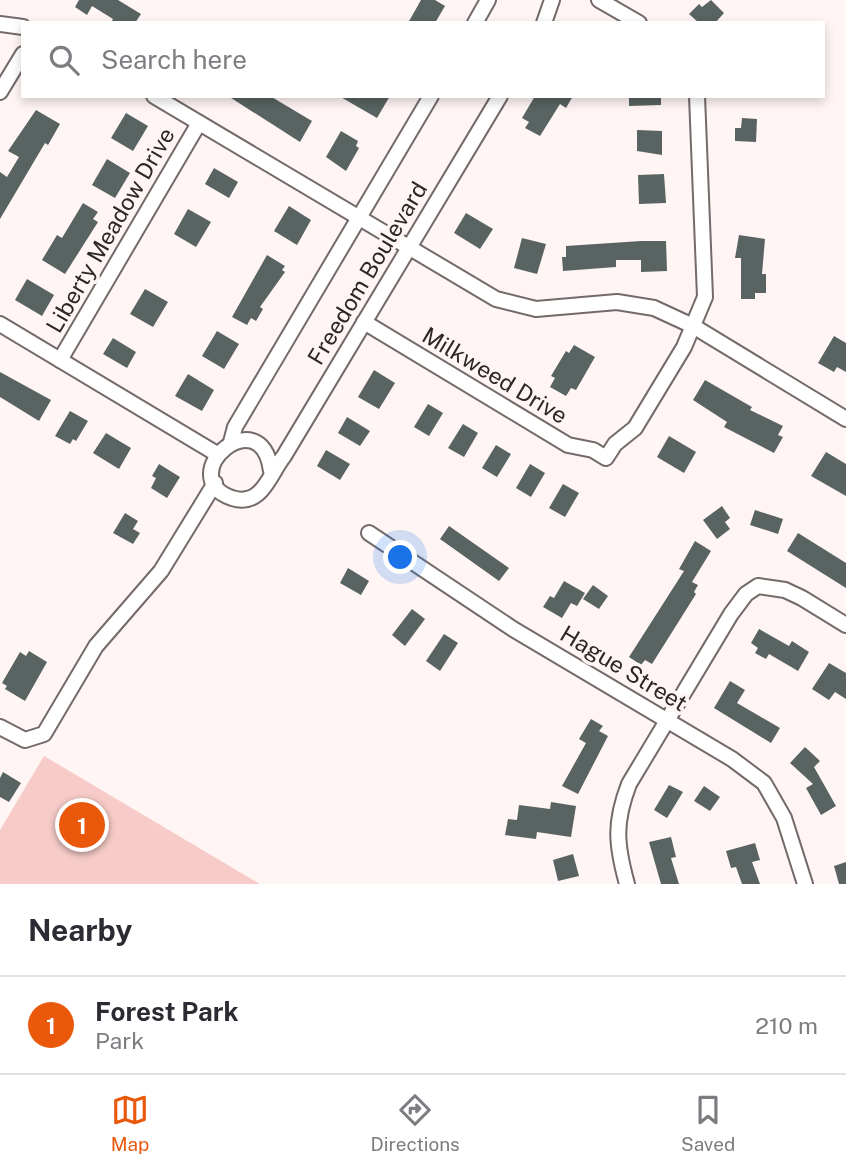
<!DOCTYPE html>
<style>
:root{--surface:#fff;--page:#f7f7f7;--text:#2b2b33;--muted:#7c7c81;--line:#e1e1e2;--accent:#ea580c}
body{margin:0;font-family:"Public Sans",sans-serif;background:var(--page);color:var(--text)}
.you{position:absolute;left:401px;top:558px;width:24px;height:24px;margin:-18px;border:5px solid #fff;border-radius:50%;background:#1a73e8;box-shadow:0 0 0 10px #1a73e833}
.badge{display:grid;place-items:center;width:46px;height:46px;border-radius:50%;background:var(--accent);color:#fff;font-size:23px;font-weight:700}
.pin{position:absolute;translate:-50% -50%;border:4px solid #fff;box-shadow:0 2px 7px #0006}
.list{margin:0;padding:0;list-style:none}
h2{display:flex;justify-content:space-between;align-items:center;height:91px;margin:0;padding:0 28px;font-size:30px}
h2 small{font-size:23px;font-weight:400;color:var(--muted)}
.list li{display:grid;grid-template-columns:46px 1fr auto;gap:21px;align-items:center;box-sizing:border-box;height:98px;padding:0 28px;border-top:2px solid var(--line)}
.list b{display:block;font-size:26px;white-space:nowrap}
.list p{margin:0;font-size:23px;white-space:nowrap;color:var(--muted)}
.list em{font-size:23px;font-style:normal;color:var(--muted)}
.icon{flex:none;width:38px;height:38px;fill:none;stroke:currentColor;stroke-width:2;stroke-linecap:round;stroke-linejoin:round}
.map{position:relative;flex:none;width:846px;height:884px;overflow:hidden}
.search{position:absolute;background:var(--surface);box-shadow:0 4px 10px #0003;left:21px;right:21px;top:21px;height:77px;display:flex;align-items:center;gap:18px;box-sizing:border-box;padding:0 24px;border-radius:0px;color:var(--muted);font-size:26px}
.sheet{height:189px;background:var(--surface)}
nav{display:flex;justify-content:space-around;align-items:center;box-sizing:border-box;height:98px;border-top:2px solid var(--line);background:var(--surface);font-size:19px;color:var(--muted)}
nav a{display:grid;justify-items:center;gap:4px}
nav .on{color:var(--accent)}
.map>svg:first-child{display:block}
</style>
<div class="map">
<svg width="846" height="884" viewBox="0 0 846 884">
<rect width="100%" height="100%" fill="#fff5f4"/>
<path fill="#f7ccc8" d="M44,756L260,884H0V830Z"/>
<g fill="#596362">
<path d="M79,0H118L141,14L135,23H111L113,19L92,6L87,15L75,7Z"/>
<path d="M421,0H435L445,6L435,23H408Z"/>
<path d="M711,0L724,13L715,23H699L689,14L699,4L702,7Z"/>
<path d="M228,96H270L312,121L300,142Z"/>
<path d="M339,96H390L377,118Z"/>
<path d="M535,96H573L566,108L560,104L540,136L525,128L529,122L522,118Z"/>
<path d="M629,96H661V105L629,106Z"/>
<path d="M36,110L60,124L48,145L45,143L0,219V172L7,177L19,157L8,151Z"/>
<path d="M126,113L148,126L133,151L111,138Z"/>
<path d="M742,118L757,119L756,142L735,141V128H741Z"/>
<path d="M637,130L662,131V155L637,151Z"/>
<path d="M341,131L358,141L356,146L359,148L346,171L326,157Z"/>
<path d="M107,159L130,173L115,198L92,185Z"/>
<path d="M214,168L238,182L229,198L205,184Z"/>
<path d="M664,174L666,203L639,204L638,175Z"/>
<path d="M83,203L98,212L93,219L98,222L65,274L42,260L57,235L62,238Z"/>
<path d="M289,206L311,220L297,245L274,231Z"/>
<path d="M188,209L211,222L196,247L174,234Z"/>
<path d="M466,213L493,229L480,249L454,233Z"/>
<path d="M739,235L765,239L762,274H766V293H755V299H741V258H735Z"/>
<path d="M522,238L546,244L537,274L514,268Z"/>
<path d="M641,241H666L667,271L641,272V260H616V267L563,271L562,257H566V246Z"/>
<path d="M267,255L285,266L282,270L285,272L260,307L263,309L256,321L251,318L247,325L232,317Z"/>
<path d="M27,279L54,295L42,316L15,300Z"/>
<path d="M145,289L168,302L153,327L130,314Z"/>
<path d="M217,331L239,344L224,369L202,356Z"/>
<path d="M834,336L846,343V372L837,367L834,372L818,363Z"/>
<path d="M113,338L136,352L127,368L103,354Z"/>
<path d="M574,345L595,357L576,390L571,388L566,396L550,387L555,378L551,376L566,351L569,353Z"/>
<path d="M374,370L395,383L379,409L358,397Z"/>
<path d="M0,372L51,400L39,421L0,397Z"/>
<path d="M188,374L214,390L202,411L175,396Z"/>
<path d="M705,380L752,407L750,410L783,426L778,435L783,437L774,453L724,427L727,422L693,400Z"/>
<path d="M428,404L443,413L429,436L414,427Z"/>
<path d="M70,411L88,421L76,441L73,439L70,444L55,436Z"/>
<path d="M347,417L370,431L360,446L338,433Z"/>
<path d="M463,424L478,433L464,457L448,448Z"/>
<path d="M106,433L131,448L119,469L93,453Z"/>
<path d="M669,436L696,452L684,473L657,457Z"/>
<path d="M496,445L511,454L497,477L482,468Z"/>
<path d="M326,450L350,464L340,480L317,466Z"/>
<path d="M826,452L846,464V496L811,476Z"/>
<path d="M159,464L180,477L167,498L151,488L156,478L152,476Z"/>
<path d="M530,464L545,473L531,497L516,488Z"/>
<path d="M563,484L579,493L565,517L549,508Z"/>
<path d="M722,506L730,518L725,522L730,529L717,539L703,520Z"/>
<path d="M755,510L783,519L778,534L750,525Z"/>
<path d="M125,513L138,521L133,529L140,533L133,544L113,533Z"/>
<path d="M449,526L509,568L499,581L440,539Z"/>
<path d="M798,533L846,563V588L787,551Z"/>
<path d="M695,541L711,551L692,582L698,585L694,592L696,594L652,664L645,660L641,665L629,657L684,571L679,569Z"/>
<path d="M348,568L369,581L361,595L340,583Z"/>
<path d="M564,581L585,593L577,606L571,603L562,618L543,607L550,596L554,598Z"/>
<path d="M593,585L608,596L599,609L583,599Z"/>
<path d="M412,609L425,619L405,646L392,635Z"/>
<path d="M759,629L789,646L792,641L809,652L798,671L769,654L766,659L755,653L758,648L751,643Z"/>
<path d="M444,634L458,643L440,671L426,661Z"/>
<path d="M29,651L47,662L25,701L5,689L7,686L2,683L20,652L26,656Z"/>
<path d="M829,663L846,673V699L835,692L829,700L812,689Z"/>
<path d="M730,681L745,690L737,703L780,728L771,743L714,708Z"/>
<path d="M591,719L603,726L599,731L608,736L578,794L562,786L586,743L579,739Z"/>
<path d="M805,747L820,761L814,767L836,806L821,815L806,788L813,784L790,763Z"/>
<path d="M3,772L21,783L9,802L0,797V778Z"/>
<path d="M669,785L683,792L667,818L654,810Z"/>
<path d="M704,786L720,797L710,811L694,801Z"/>
<path d="M551,802L576,806L571,837L537,832L536,839L505,835L508,819L517,820L519,805L550,809Z"/>
<path d="M671,837L676,857L671,858L679,884H661L649,842Z"/>
<path d="M755,843L760,860L752,862L760,884H742L736,867L731,868L726,851Z"/>
<path d="M573,854L579,876L558,881L553,860Z"/>
<path d="M846,862V884H839L834,866Z"/>
</g>
<g fill="none" stroke-linecap="round" stroke-linejoin="round">
<g stroke="#746a69" stroke-width="18">
<g id="street">
<path d="M599,0L639,23"/>
<path d="M475,23L488,0"/>
<path d="M544,23L552,0"/>
<path d="M0,24L23,27"/>
<path d="M0,92L23,54"/>
<path d="M154,96L496,299L536,309L617,302L654,308L693,326L846,419"/>
<path d="M364,322L568,445L593,450L606,458L615,444L635,428L684,347L705,297L697,96"/>
<path d="M0,324L217,454"/>
<path d="M60,360L199,123"/>
<path d="M231,442L235,427L431,96"/>
<path d="M271,471C261,397 171,476 232,498C262,508 270,473 284,456L500,96"/>
<path d="M369,533L513,629L732,759L764,783L784,818L805,884"/>
<path d="M0,727L25,740L44,734L96,646L161,571L215,483"/>
<path d="M627,884C616,844 614,823 629,784L731,614L746,594L758,586L785,590L802,598L846,625"/>
</g>
</g>
<use href="#street" stroke="#fff" stroke-width="14"/>
</g>
<g text-anchor="middle" dominant-baseline="central" stroke-width="7" stroke-linejoin="round" paint-order="stroke">
<g font-size="23" fill="#2c2827" stroke="#fff5f4">
<text transform="translate(110 230) rotate(-60)">Liberty Meadow Drive</text>
<text transform="translate(367 273) rotate(-59)">Freedom Boulevard</text>
<text transform="translate(495 375) rotate(31)">Milkweed Drive</text>
<text transform="translate(624 668) rotate(31)">Hague Street</text>
</g>
</g>
</svg>
<div class="you"></div>
<div class="pin badge" style="left:82px;top:825px">1</div>
<div class="search"><svg class="icon" aria-label="search" viewBox="0 0 24 24"><circle cx="10" cy="10" r="6"/><path d="M15 15l6 6"/></svg>Search here</div>
</div>
<section class="sheet">
<h2>Nearby<small></small></h2>
<ul class="list">
<li><span class="badge">1</span><div><b>Forest Park</b><p>Park</p></div><em>210 m</em></li>
</ul>
</section>
<nav>
<a class="on"><svg class="icon" aria-label="map" viewBox="0 0 24 24"><path d="M3 6l6-2 6 2 6-2v14l-6 2-6-2-6 2zM9 4v14M15 6v14"/></svg>Map</a>
<a><svg class="icon" aria-label="directions" viewBox="0 0 24 24"><path d="M12 3l9 9-9 9-9-9zM9 14v-3h6M13 9l2 2-2 2"/></svg>Directions</a>
<a><svg class="icon" aria-label="saved" viewBox="0 0 24 24"><path d="M7 4h10v16l-5-4-5 4z"/></svg>Saved</a>
</nav>
